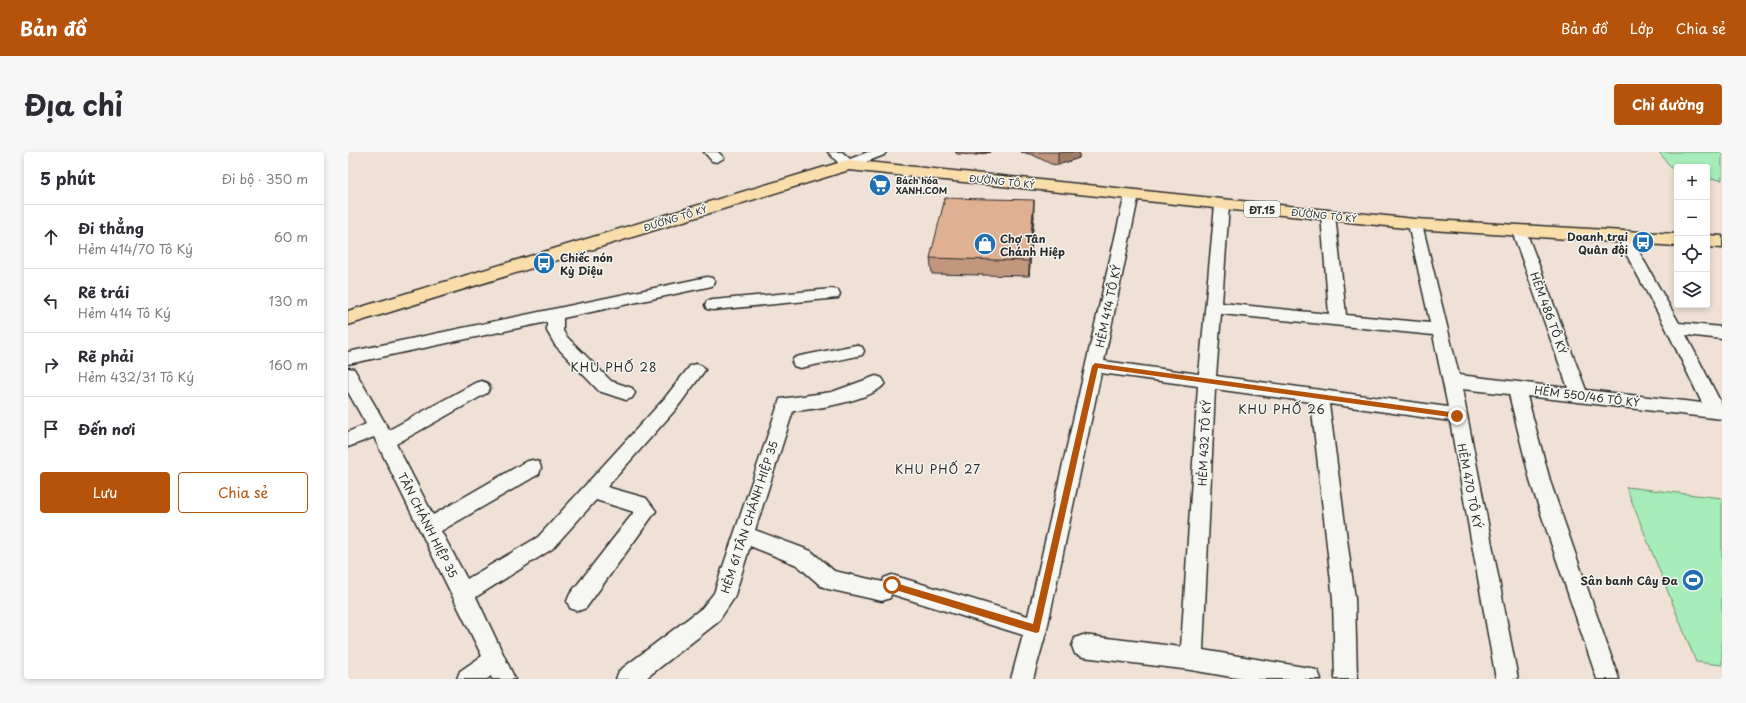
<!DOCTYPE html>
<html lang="vi">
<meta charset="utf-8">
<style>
:root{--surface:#fff;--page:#f7f7f7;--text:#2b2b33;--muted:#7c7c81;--line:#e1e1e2;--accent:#b45309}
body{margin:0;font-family:"Playpen Sans",sans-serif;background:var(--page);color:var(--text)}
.controls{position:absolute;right:12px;top:12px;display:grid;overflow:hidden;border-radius:4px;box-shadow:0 2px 6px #0003}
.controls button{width:36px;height:36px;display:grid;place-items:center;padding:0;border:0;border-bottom:1px solid var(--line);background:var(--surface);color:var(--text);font:20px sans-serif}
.stop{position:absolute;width:12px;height:12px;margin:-9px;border:3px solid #b45309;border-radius:50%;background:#fff}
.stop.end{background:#b45309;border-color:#fff;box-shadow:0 1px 4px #0008}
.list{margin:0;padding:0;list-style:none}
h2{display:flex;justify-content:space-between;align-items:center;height:52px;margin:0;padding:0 16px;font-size:17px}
h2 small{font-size:13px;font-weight:400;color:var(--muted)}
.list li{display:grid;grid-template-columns:26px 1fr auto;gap:12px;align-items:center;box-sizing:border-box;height:64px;padding:0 16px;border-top:1px solid var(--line)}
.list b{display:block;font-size:15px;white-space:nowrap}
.list p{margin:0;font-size:13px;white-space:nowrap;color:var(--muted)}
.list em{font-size:13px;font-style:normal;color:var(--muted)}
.actions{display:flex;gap:8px;padding:12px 16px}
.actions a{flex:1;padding:9px 0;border:1px solid var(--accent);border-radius:4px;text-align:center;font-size:14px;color:var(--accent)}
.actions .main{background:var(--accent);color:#fff}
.icon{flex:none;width:22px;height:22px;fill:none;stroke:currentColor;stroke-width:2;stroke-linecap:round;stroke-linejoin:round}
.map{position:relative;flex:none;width:1374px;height:527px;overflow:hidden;border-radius:4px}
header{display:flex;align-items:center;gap:24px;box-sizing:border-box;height:56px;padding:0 20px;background:var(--accent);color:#fff}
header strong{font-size:19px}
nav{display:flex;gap:22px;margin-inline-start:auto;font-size:14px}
.intro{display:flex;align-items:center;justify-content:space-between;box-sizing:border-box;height:96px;padding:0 24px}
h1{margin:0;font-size:28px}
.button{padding:10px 18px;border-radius:4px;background:var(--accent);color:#fff;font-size:14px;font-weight:700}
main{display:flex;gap:24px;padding:0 24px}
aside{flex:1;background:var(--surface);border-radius:4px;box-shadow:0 2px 6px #0003}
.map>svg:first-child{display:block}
</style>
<header>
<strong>Bản đồ</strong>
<nav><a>Bản đồ</a><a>Lớp</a><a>Chia sẻ</a></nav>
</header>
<div class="intro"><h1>Địa chỉ</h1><a class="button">Chỉ đường</a></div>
<main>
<aside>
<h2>5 phút<small>Đi bộ · 350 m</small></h2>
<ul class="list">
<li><svg class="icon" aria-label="ahead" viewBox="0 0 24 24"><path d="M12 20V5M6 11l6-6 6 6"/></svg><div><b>Đi thẳng</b><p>Hẻm 414/70 Tô Ký</p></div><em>60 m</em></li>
<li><svg class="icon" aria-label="left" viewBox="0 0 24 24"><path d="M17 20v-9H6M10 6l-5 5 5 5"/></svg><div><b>Rẽ trái</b><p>Hẻm 414 Tô Ký</p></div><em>130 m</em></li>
<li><svg class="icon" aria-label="right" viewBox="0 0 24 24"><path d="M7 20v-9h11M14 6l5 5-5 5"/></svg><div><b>Rẽ phải</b><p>Hẻm 432/31 Tô Ký</p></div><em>160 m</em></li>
<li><svg class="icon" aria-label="arrive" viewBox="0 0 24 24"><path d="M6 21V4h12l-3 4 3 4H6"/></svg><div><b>Đến nơi</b></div></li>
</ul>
<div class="actions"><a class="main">Lưu</a><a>Chia sẻ</a></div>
</aside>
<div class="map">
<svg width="1374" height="527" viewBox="0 0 1374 527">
<rect width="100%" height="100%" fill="#efe1d5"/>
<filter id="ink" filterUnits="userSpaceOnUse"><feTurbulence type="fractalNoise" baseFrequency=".025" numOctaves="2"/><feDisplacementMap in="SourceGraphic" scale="8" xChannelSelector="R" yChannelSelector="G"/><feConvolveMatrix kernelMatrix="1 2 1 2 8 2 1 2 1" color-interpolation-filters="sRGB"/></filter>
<g filter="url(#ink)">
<g fill="#a6edb9" stroke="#688c72">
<path d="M1311,0H1374V28L1359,27V15H1329V23Z"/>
<path d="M1278,335L1374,346V513L1348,510Z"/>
</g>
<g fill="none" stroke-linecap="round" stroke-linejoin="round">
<g stroke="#2b2b2b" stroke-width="3">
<g id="minor">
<path d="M356,0H370L376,6L369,10L364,9Z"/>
<path d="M480,0H494L502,7L520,0H538L536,3L500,17L495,16Z"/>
<path d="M784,38L789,39L791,42L756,209L851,222L867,53L869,50H879L881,53L874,151L981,162L973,63L975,60H985L987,63L998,163L1082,171L1060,72L1062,69H1072L1074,72L1111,223L1220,236L1164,79L1166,76H1176L1178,79L1238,238L1354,251L1318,176L1269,85L1271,82H1281L1331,171L1374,175V187L1338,183L1374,253V267L1179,244L1203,332L1271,527H1249L1183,332L1161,242L1114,237L1170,527H1148L1102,269L981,252L1007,447L1009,527H987L985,447L963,250L867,237L855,498L962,516L970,519L973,527H895L843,518L735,505L727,502L724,494L727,486L735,483L833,495L850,234L753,221L699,477L685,527H663L675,483L543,442L542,446L534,449L480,437L473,434L449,413L402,394L386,446L370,470L297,527H268L271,519L354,456L366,441L432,247L484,240L528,224L534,226L537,231C527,248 464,258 445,259L407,378L463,399L486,419L535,430L536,426L544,423L680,464L777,42L779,39ZM873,162L1085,183L1100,255L868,224Z"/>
<path d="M359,125L364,126L367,130L364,134L215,166V179L219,185L263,229L284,236L287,241L284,246L278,248L251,239L207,193L199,179V170L0,212V200Z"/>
<path d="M484,137L490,138L492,142L490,146L365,158L359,157L357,153L359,149L365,148Z"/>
<path d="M508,193L514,195L516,199L514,203L452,216L446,214L444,210L446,206L452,204Z"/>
<path d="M348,212L354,214L357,218L354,222L328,257L259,335L298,346L308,359L238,456L230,459L222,456L219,449L222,442L286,360L248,348L204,397L128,445L167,527H144L143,524L139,527H109L112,519L134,504L26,285L0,295V280L18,272L0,240V216L6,217L41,278L127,231L133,229L139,231L142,236L139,241L48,292L85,363L177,310L184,308L191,310L193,316L191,322L93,379L119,427L190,385L316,247L342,214Z"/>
</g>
</g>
<g stroke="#2b2b2b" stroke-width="3">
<g id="major">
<path d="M500,8L1067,67L1329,82V94L1067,77L501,18L0,173V159Z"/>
<path d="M1359,83L1374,84V96L1359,95Z"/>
</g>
</g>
<use href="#minor" fill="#f6f6f2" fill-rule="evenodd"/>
<use href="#major" fill="#f9deab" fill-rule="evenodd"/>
</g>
<g fill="#c1977e" stroke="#2b2b2b">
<path d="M607,0H643L628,3L609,2Z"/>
<path d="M673,0H731V6L710,13L703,12L685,3Z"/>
<path d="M686,63L681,124L584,122L582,106Z"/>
</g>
<g fill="#9d7b66" stroke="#2b2b2b">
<path d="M628,0H643L628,3Z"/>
<path d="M710,0H731V6L710,13Z"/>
<path d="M686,48V63L681,124V109Z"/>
</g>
<path fill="#e0b092" stroke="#2b2b2b" d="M597,46L686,48L681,109L582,106Z"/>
</g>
<path fill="#b45309" d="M747,211L1109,261L1112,264L1109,266L750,216L691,480L688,481L541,436L540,433L544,430L685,472L744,214Z"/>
<defs>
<g id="supermarket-disc" transform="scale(1.15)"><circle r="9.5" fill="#1f6fb2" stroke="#f6f6f2"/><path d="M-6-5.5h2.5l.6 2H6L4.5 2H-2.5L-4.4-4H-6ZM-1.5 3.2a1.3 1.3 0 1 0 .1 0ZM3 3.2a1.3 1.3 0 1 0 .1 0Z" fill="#fff"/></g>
<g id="bus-disc" transform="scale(1.15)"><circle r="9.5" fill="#1f6fb2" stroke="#f6f6f2"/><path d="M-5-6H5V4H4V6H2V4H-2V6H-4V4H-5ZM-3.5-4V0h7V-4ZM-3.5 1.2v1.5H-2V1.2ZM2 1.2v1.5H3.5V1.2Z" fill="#fff"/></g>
<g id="shop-disc" transform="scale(1.15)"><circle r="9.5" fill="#1f6fb2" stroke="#f6f6f2"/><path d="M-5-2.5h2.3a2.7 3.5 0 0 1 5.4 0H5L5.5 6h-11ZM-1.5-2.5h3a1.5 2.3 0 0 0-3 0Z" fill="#fff"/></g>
<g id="stadium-disc" transform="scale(1.15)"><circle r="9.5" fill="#1f6fb2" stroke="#f6f6f2"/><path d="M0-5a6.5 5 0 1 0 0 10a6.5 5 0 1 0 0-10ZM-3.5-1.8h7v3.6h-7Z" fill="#fff"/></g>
</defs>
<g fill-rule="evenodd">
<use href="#supermarket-disc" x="532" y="33"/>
<use href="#bus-disc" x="1295" y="90"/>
<use href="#shop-disc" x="637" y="92"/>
<use href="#bus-disc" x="196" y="111"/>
<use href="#stadium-disc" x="1345" y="428"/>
</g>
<g text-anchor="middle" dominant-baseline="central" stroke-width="3" stroke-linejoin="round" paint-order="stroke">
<g font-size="9" font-weight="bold" fill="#2b2b2b" stroke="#f6f6f2" text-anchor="start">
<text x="548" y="28">Bách hóa<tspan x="548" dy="10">XANH.COM</tspan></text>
</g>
<g font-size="9" fill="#2b2b2b" stroke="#f6f6f2">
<text transform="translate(654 29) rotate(6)">ĐƯỜNG TÔ KÝ</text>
<text transform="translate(976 63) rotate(6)">ĐƯỜNG TÔ KÝ</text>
<text transform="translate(327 66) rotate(-17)">ĐƯỜNG TÔ KÝ</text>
</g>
<rect fill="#f6f6f2" stroke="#686867" stroke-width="1" x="896" y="49" width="36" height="16" rx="3"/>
<g font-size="10" font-weight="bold" fill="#2b2b2b">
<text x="914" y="57">ĐT.15</text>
</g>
<g font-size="11" font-weight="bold" fill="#2b2b2b" stroke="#f6f6f2" text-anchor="end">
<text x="1280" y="84">Doanh trại<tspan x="1280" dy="13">Quân đội</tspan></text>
<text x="652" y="86" text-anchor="start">Chợ Tân<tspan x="652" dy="13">Chánh Hiệp</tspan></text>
<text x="212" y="105" text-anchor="start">Chiếc nón<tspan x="212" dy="13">Kỳ Diệu</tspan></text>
<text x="1330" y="428">Sân banh Cây Đa</text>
</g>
<g font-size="11" fill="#2b2b2b" stroke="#f6f6f2">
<text transform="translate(760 154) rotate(-78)">HẺM 414 TÔ KÝ</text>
<text transform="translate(1201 161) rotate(70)">HẺM 486 TÔ KÝ</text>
<text transform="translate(1239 244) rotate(7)">HẺM 550/46 TÔ KÝ</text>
<text transform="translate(856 291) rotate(-87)">HẺM 432 TÔ KÝ</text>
<text transform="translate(1122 334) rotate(79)">HẺM 470 TÔ KÝ</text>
<text transform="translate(401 365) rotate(-72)">HẺM 61 TÂN CHÁNH HIỆP 35</text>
<text transform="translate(80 373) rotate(63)">TÂN CHÁNH HIỆP 35</text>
</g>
<g font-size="12" letter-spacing="1" fill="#2b2b2b" stroke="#f6f6f2">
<text x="266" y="215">KHU PHỐ 28</text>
<text x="934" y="257">KHU PHỐ 26</text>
<text x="590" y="317">KHU PHỐ 27</text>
</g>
</g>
</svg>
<div class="controls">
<button>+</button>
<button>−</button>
<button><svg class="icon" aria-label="locate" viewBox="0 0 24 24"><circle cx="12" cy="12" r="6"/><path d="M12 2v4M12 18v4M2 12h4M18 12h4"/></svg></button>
<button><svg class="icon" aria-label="layers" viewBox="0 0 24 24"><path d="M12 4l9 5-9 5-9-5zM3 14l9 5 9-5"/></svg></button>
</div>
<div class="stop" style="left:544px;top:433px"></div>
<div class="stop end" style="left:1109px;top:264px"></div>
</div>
</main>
